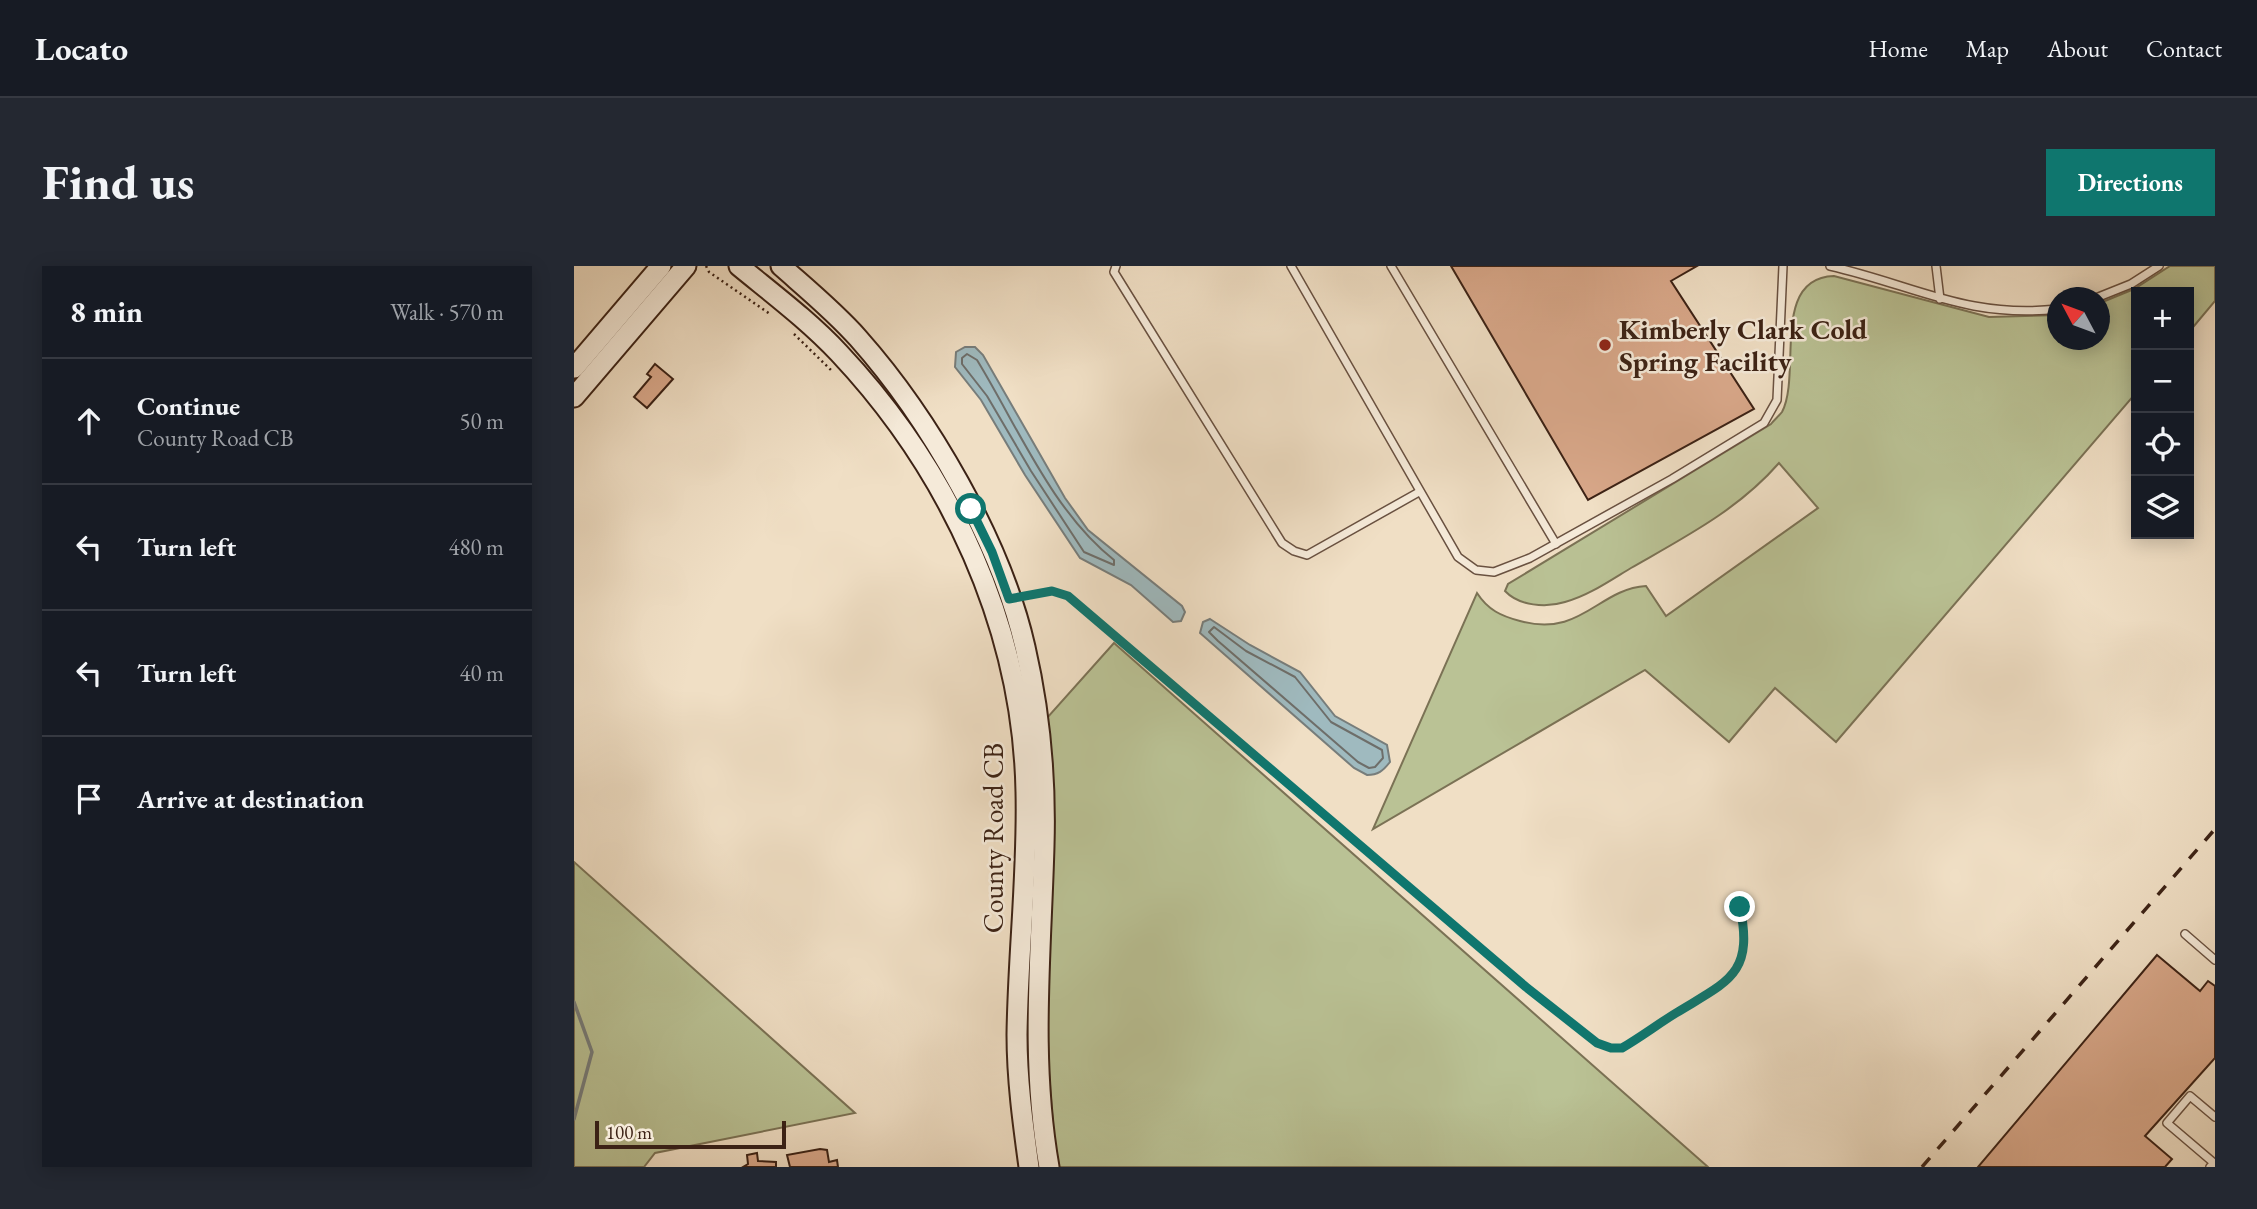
<!DOCTYPE html>
<meta charset="utf-8">
<style>
:root{--surface:#171b24;--page:#242831;--text:#f1f3f6;--muted:#9ea1a6;--line:#363941;--accent:#0f766e}
body{margin:0;font-family:"EB Garamond",serif;background:var(--page);color:var(--text)}
.controls{position:absolute;right:21px;top:21px;display:grid;overflow:hidden;border-radius:0px;box-shadow:0 4px 18px #0003}
.controls button{width:63px;height:63px;display:grid;place-items:center;padding:0;border:0;border-bottom:2px solid var(--line);background:var(--surface);color:var(--text);font:35px sans-serif}
.compass{position:absolute;left:1473px;top:21px;width:63px;height:63px;border-radius:50%;background:var(--surface);box-shadow:0 4px 18px #0003;rotate:311deg}
.scale{position:absolute;left:21px;bottom:18px;width:191px;box-sizing:border-box;padding-left:7px;border:4px solid #3c2215;border-top:0;font-size:19px;line-height:24px;white-space:nowrap;color:#3c2215;-webkit-text-stroke:5px #f5ead9;paint-order:stroke}
.stop{position:absolute;width:21px;height:21px;margin:-16px;border:5px solid #0f766e;border-radius:50%;background:#fff}
.stop.end{background:#0f766e;border-color:#fff;box-shadow:0 2px 7px #0008}
.list{margin:0;padding:0;list-style:none}
h2{display:flex;justify-content:space-between;align-items:center;height:91px;margin:0;padding:0 28px;font-size:30px}
h2 small{font-size:23px;font-weight:400;color:var(--muted)}
.list li{display:grid;grid-template-columns:46px 1fr auto;gap:21px;align-items:center;box-sizing:border-box;height:126px;padding:0 28px;border-top:2px solid var(--line)}
.list b{display:block;font-size:26px;white-space:nowrap}
.list p{margin:0;font-size:23px;white-space:nowrap;color:var(--muted)}
.list em{font-size:23px;font-style:normal;color:var(--muted)}
.icon{flex:none;width:38px;height:38px;fill:none;stroke:currentColor;stroke-width:2;stroke-linecap:round;stroke-linejoin:round}
.map{position:relative;flex:none;width:1641px;height:901px;overflow:hidden;border-radius:0px}
header{display:flex;align-items:center;gap:42px;box-sizing:border-box;height:98px;padding:0 35px;background:var(--surface);border-bottom:2px solid var(--line)}
header strong{font-size:33px}
nav{display:flex;gap:38px;margin-inline-start:auto;font-size:24px}
.intro{display:flex;align-items:center;justify-content:space-between;box-sizing:border-box;height:168px;padding:0 42px}
h1{margin:0;font-size:49px}
.button{padding:18px 32px;border-radius:0px;background:var(--accent);color:#fff;font-size:24px;font-weight:700}
main{display:flex;gap:42px;padding:0 42px}
aside{flex:1;background:var(--surface);border-radius:0px;box-shadow:0 4px 18px #0003}
.map>svg:first-child{display:block}
</style>
<header>
<strong>Locato</strong>
<nav><a>Home</a><a>Map</a><a>About</a><a>Contact</a></nav>
</header>
<div class="intro"><h1>Find us</h1><a class="button">Directions</a></div>
<main>
<aside>
<h2>8 min<small>Walk · 570 m</small></h2>
<ul class="list">
<li><svg class="icon" aria-label="ahead" viewBox="0 0 24 24"><path d="M12 20V5M6 11l6-6 6 6"/></svg><div><b>Continue</b><p>County Road CB</p></div><em>50 m</em></li>
<li><svg class="icon" aria-label="left" viewBox="0 0 24 24"><path d="M17 20v-9H6M10 6l-5 5 5 5"/></svg><div><b>Turn left</b></div><em>480 m</em></li>
<li><svg class="icon" aria-label="left" viewBox="0 0 24 24"><path d="M17 20v-9H6M10 6l-5 5 5 5"/></svg><div><b>Turn left</b></div><em>40 m</em></li>
<li><svg class="icon" aria-label="arrive" viewBox="0 0 24 24"><path d="M6 21V4h12l-3 4 3 4H6"/></svg><div><b>Arrive at destination</b></div></li>
</ul>
</aside>
<div class="map">
<svg width="1641" height="901" viewBox="0 0 1641 901">
<rect width="100%" height="100%" fill="#f0dfc5"/>
<filter id="stains"><feTurbulence type="fractalNoise" baseFrequency=".00286" numOctaves="4"/><feColorMatrix values="0 0 0 0 .2 0 0 0 0 .09 0 0 0 0 .02 0 0 0 .5 -.17"/></filter>
<radialGradient id="worn" r=".72"><stop offset=".6" stop-color="#630" stop-opacity="0"/><stop offset="1" stop-color="#630" stop-opacity=".3"/></radialGradient>
<g fill="#bac295" stroke="#7b7255" stroke-width="2">
<path d="M1596,0H1641V35L1615,66V26H1562V127L1262,476L1201,422L1155,476L1071,404L799,563L903,327C914,344 927,350 946,355C1007,372 1024,323 1072,320L1092,350L1244,242L1205,197C1164,244 1111,271 1057,302C1037,314 1014,330 991,336C972,342 945,340 931,325L934,318L1197,158C1200,154 1205,150 1208,146C1228,108 1196,12 1260,10L1415,51L1483,49L1484,74H1526V37L1560,23Z"/>
<path d="M540,377L1134,901H482L469,723L480,540L472,453Z"/>
<path d="M0,596L281,847L81,887L70,901H0Z"/>
</g>
<g fill="#9fbabf" stroke="#777d7b" stroke-width="2">
<path d="M391,81H401L409,89L491,232L514,264L608,340L611,346L607,355L599,356L557,319L506,292L451,209L407,134L381,101L382,86Z"/>
<path d="M636,353L676,379L726,406L761,450L813,479L816,496C809,505 804,509 793,509L780,502L626,367L629,356Z"/>
</g>
<g fill="none" stroke-linecap="round" stroke-linejoin="round">
<g stroke="#6e6e6a" stroke-width="2">
<path d="M393,88L403,94C444,161 478,245 540,294V299L510,286L457,205L413,130L388,98V92Z"/>
<path d="M640,361L672,385L721,411L757,456L808,484L809,492L801,501L795,502L784,496L644,375L635,366Z"/>
</g>
<path stroke="#777d7b" stroke-width="3.5" d="M0,736L18,786L0,853"/>
</g>
<g fill="#d8a789" stroke="#3c2215" stroke-width="2">
<path d="M877,0H1123L1097,15L1180,143L1014,234Z"/>
<path d="M81,98L99,113L73,142L60,131L77,111L73,108Z"/>
<path d="M1583,689L1626,725L1634,715L1641,720V792L1571,870L1598,893L1591,901H1404Z"/>
<path d="M246,883L253,884L255,896L263,894L264,901H216L213,889Z"/>
<path d="M183,887L184,895L202,896V901H169L174,898L173,889Z"/>
</g>
<g fill="none" stroke-linecap="round" stroke-linejoin="round">
<g stroke="#695141" stroke-width="10">
<g id="lane">
<path d="M542,0L540,6L708,277L720,285L733,289L845,226"/>
<path d="M717,0L884,291L902,304L920,306L956,292L1098,213L1190,157L1203,134L1209,0"/>
<path d="M817,0L982,278"/>
<path d="M1256,0C1340,19 1393,53 1484,43"/>
<path d="M1362,0L1366,33"/>
<path d="M1522,32L1557,18L1585,0"/>
<path d="M1611,668L1641,694"/>
<path d="M1636,901L1640,897L1593,857L1616,830L1641,851"/>
</g>
</g>
<g stroke="#3c2215" stroke-width="23">
<g id="secondary">
<path d="M165,0C199,28 235,55 265,87C376,205 449,362 452,526C454,607 444,688 443,769C443,813 449,857 455,901"/>
<path d="M207,0C233,23 261,46 284,72C355,152 427,276 451,381C466,446 472,513 470,580C467,690 456,792 475,901"/>
<path d="M0,102L87,0"/>
<path d="M0,131L112,0"/>
</g>
</g>
<g stroke="#3c2215" stroke-width="2.5" stroke-dasharray="2 3.5" stroke-linecap="butt">
<path d="M132,0L135,6L196,48"/>
<path d="M220,68L258,105"/>
<path d="M452,329L478,325L494,330L952,721L1023,777L1037,782H1048C1067,771 1085,757 1104,746C1156,715 1180,707 1166,641"/>
</g>
<use href="#lane" stroke="#f5ead9" stroke-width="7"/>
<use href="#secondary" stroke="#f5ead9" stroke-width="19"/>
<path stroke="#3c2215" stroke-width="3.5" stroke-dasharray="12 12" stroke-linecap="butt" d="M1348,901L1641,563"/>
</g>
<g fill="none" stroke-linecap="round" stroke-linejoin="round">
<path stroke="#0f766e" stroke-width="9" d="M397,243L418,286L435,333L478,325L494,330L952,721L1023,777L1037,782H1048C1067,771 1084,758 1102,747C1154,715 1180,709 1166,641"/>
</g>
<circle fill="#8f2418" stroke="#f5ead9" stroke-width="2.5" cx="1031" cy="79" r="7"/>
<g text-anchor="middle" dominant-baseline="central" stroke-width="5" stroke-linejoin="round" paint-order="stroke">
<g font-size="28" font-weight="bold" fill="#3c2215" stroke="#f5ead9" text-anchor="start">
<text x="1045" y="63">Kimberly Clark Cold<tspan x="1045" dy="32">Spring Facility</tspan></text>
</g>
<g font-size="28" fill="#3c2215" stroke="#f5ead9">
<text transform="translate(419 572) rotate(-90)">County Road CB</text>
</g>
</g>
<rect width="100%" height="100%" filter="url(#stains)"/>
<rect width="100%" height="100%" fill="url(#worn)"/>
</svg>
<div class="controls">
<button>+</button>
<button>−</button>
<button><svg class="icon" aria-label="locate" viewBox="0 0 24 24"><circle cx="12" cy="12" r="6"/><path d="M12 2v4M12 18v4M2 12h4M18 12h4"/></svg></button>
<button><svg class="icon" aria-label="layers" viewBox="0 0 24 24"><path d="M12 4l9 5-9 5-9-5zM3 14l9 5 9-5"/></svg></button>
</div>
<svg class="compass" viewBox="-18 -18 36 36"><path d="M0-13l5 13h-10z" fill="#e53935"/><path d="M0 13l5-13h-10z" fill="#9ea1a6"/></svg>
<div class="scale">100 m</div>
<div class="stop" style="left:397px;top:243px"></div>
<div class="stop end" style="left:1166px;top:641px"></div>
</div>
</main>
